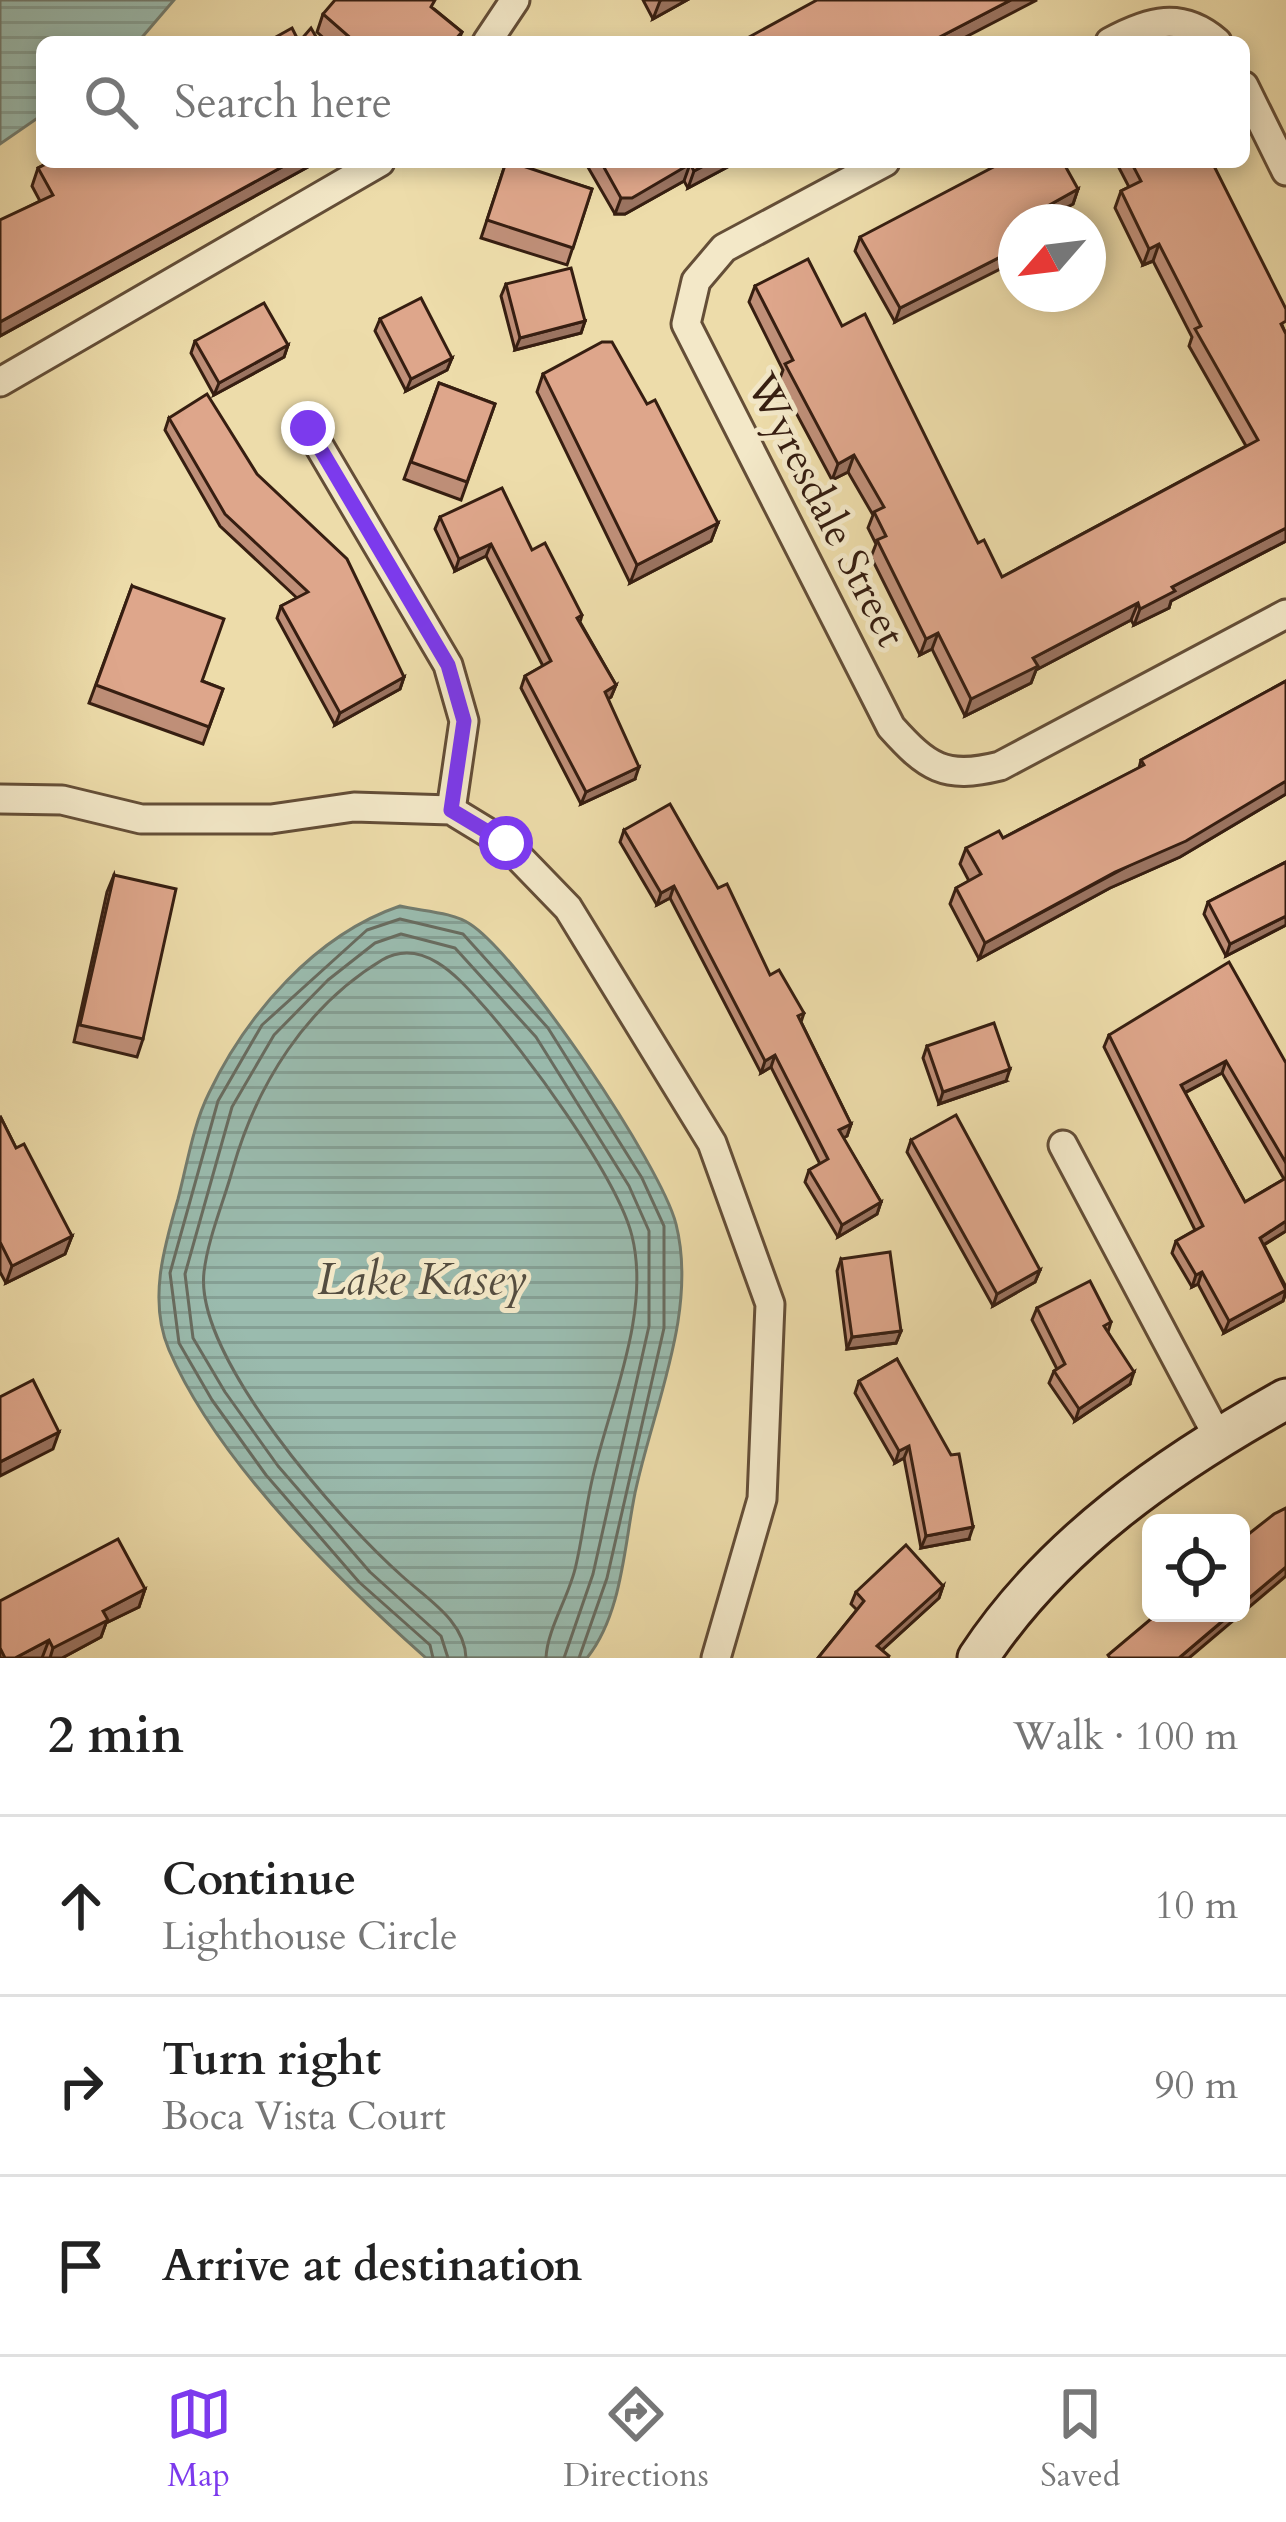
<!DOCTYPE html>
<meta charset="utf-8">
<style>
:root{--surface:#fff;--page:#f2f2f2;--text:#222;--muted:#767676;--line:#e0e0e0;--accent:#7c3aed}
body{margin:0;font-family:Cardo,serif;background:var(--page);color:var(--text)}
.controls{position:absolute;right:36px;bottom:36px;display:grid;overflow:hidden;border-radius:18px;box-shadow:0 6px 18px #0003}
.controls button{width:108px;height:108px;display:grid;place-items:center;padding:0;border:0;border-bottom:3px solid var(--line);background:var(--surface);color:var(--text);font:60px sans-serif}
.compass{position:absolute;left:998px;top:204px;width:108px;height:108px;border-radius:50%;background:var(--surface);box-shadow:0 6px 18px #0003;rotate:242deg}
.stop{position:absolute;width:36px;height:36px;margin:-27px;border:9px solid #7c3aed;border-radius:50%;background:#fff}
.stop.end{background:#7c3aed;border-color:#fff;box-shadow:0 3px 12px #0008}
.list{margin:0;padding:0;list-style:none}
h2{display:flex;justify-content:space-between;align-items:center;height:156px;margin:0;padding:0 48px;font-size:51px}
h2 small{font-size:39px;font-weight:400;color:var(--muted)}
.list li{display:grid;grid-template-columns:78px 1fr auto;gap:36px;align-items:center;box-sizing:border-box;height:180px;padding:0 48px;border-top:3px solid var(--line)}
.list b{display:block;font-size:45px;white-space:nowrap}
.list p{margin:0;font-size:39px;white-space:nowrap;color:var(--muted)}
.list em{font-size:39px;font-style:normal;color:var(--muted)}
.icon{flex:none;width:66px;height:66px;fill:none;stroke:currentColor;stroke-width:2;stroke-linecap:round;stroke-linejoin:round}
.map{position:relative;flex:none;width:1286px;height:1658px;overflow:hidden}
.search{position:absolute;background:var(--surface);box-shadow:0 6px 18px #0003;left:36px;right:36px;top:36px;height:132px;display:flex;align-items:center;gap:30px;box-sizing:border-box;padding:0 42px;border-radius:18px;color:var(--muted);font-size:45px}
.sheet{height:696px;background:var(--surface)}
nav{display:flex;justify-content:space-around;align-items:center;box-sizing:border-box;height:168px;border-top:3px solid var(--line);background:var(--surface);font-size:33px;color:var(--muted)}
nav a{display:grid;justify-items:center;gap:6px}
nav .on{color:var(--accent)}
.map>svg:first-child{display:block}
</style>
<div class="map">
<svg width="1286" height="1658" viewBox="0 0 1286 1658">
<defs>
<pattern id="water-rules" width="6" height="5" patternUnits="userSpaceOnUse" patternTransform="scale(3)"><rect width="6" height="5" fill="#9abbae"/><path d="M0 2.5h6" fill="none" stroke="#85a095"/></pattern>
</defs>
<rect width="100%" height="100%" fill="#eddcaa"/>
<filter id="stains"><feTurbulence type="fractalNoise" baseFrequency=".00167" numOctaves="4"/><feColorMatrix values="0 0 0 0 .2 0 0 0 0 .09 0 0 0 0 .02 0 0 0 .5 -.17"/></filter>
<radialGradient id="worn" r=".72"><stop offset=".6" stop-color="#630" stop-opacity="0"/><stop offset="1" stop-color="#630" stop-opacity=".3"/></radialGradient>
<g fill="url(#water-rules)" stroke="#727c6f" stroke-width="3">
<path d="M0,0H174L138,42H42V115L0,144Z"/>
<path d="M400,906C420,911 453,912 470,924C521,957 661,1165 676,1224C698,1311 653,1408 635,1493C624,1547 622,1614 587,1658H426C337,1579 217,1461 169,1350C148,1301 164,1247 178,1199C187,1165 193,1125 209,1093C247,1014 315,935 400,906Z"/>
</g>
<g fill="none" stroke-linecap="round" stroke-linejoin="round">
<g stroke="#686c60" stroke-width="3">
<path d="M433,1658L430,1645L359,1582L266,1475L212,1400L179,1343L170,1273L218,1101L262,1025L367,930L400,919L463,934L548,1028L642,1178L664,1226V1328L607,1578L579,1658"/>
<path d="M448,1658L441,1636L370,1572L278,1466L225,1392L193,1338L185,1274L232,1107L274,1035L328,980L375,943L401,934L455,948L536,1037L629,1186L649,1231V1326L593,1574L564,1658"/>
<path d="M466,1658C465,1621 427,1599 402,1576C340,1521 194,1357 204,1272C208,1238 224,1201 233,1168C257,1084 306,1006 382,960C422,937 457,976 480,1002C523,1049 617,1176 632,1236C651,1312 610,1403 593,1476C586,1505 583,1535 576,1565C570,1595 547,1629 546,1658"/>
</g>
<g stroke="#644e37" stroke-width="33">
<g id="street">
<path d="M487,42L515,0"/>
<path d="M1110,42C1149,21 1181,11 1217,42"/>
<path d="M1244,86L1286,171"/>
<path d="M885,162L724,248L696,281L686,324L891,727C927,767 944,780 1000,766L1286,614"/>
<path d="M0,382L380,162"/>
<path d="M308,427L448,665L464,721L451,810"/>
<path d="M0,799L62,800L141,819H271L354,807L451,810L505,843L568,908L712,1143L770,1304L762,1499L716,1658"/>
<path d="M1063,1145L1218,1437"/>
</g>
</g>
<g stroke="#361e11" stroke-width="45">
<path id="secondary" d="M978,1658C1053,1544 1169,1464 1286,1399"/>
</g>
<use href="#street" stroke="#f3e8c8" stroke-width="27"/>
<use href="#secondary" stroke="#f3e8c8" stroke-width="39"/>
</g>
<g fill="#bf8f78" stroke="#361e11" stroke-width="3" fill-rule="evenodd">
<path d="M643,0H687L653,19Z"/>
<path d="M434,9L462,32L458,42H328L317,32L323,14Z"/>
<path d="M50,162H317L0,336L1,221L40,201L32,186L38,168Z"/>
<path d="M506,162L592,189L567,265L481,238Z"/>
<path d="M585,162H737L688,188L684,181L625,214H615Z"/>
<path d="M1116,162H1212L1285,332L1286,541L1171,601L1169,608L1134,625L1131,620L1036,670L1031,683L965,716L932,649L920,655L871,557L876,544L868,528L873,515L848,472L832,480L779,381L783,370L749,302L755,286L842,326L978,543L1002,577L1246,446L1189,346L1192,337L1153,261L1143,265L1115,208L1121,191L1129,187Z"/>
<path d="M1078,189L1073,204L1039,222H1016L1015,236L895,322L855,251L860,237Z"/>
<path d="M506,284L585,321L581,333L515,350L501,296Z"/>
<path d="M380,319L452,358L447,370L406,391L375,331Z"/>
<path d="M195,341L288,345L284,357L214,395L191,353Z"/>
<path d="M543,374L647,404L718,523L711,541L630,583L537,392Z"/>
<path d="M439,383L495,404L461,500L404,479Z"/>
<path d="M169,418L404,677L400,689L335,725L277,618L281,606L297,598L220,526L165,430Z"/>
<path d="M440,517L532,550L582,615L580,622L616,685L611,697L608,699L635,779L581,804L521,688L525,676L543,666L486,556L455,571L435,529Z"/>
<path d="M132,586L202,681L223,689L203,744L89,703Z"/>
<path d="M1286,681V794L1180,857L1110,888L979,959L950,904L956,888L969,881L960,864L966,848L1003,838L1139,768L1141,760Z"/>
<path d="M624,830L770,975L804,1013L801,1022L851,1124L847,1136L843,1138L881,1202L877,1214L838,1237L805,1182L809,1170L820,1164L771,1067L761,1073L670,898L657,905L620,842Z"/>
<path d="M1286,862V925L1226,956L1204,914L1208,902Z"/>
<path d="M114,875L143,1039L137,1057L74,1042L107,892Z"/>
<path d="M1109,1035L1286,1063V1231L1264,1245L1286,1287V1293L1283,1301L1224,1333L1198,1284L1192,1287L1172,1253L1176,1241L1195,1230L1104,1047ZM1222,1073L1284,1179L1245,1202L1185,1093Z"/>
<path d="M927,1046L1006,1081L939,1104L923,1058Z"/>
<path d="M0,1116L16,1148L72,1236L65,1254L6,1283L0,1272Z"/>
<path d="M911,1140L1040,1270L1035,1282L993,1306L907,1152Z"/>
<path d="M841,1259L901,1331L896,1343L847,1349L837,1271Z"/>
<path d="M1037,1308L1111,1322L1108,1332L1130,1384L1075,1421L1049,1383L1054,1371L1057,1369L1032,1320Z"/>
<path d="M897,1359L969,1539L921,1548L904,1458L895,1463L855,1393L859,1381Z"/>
<path d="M943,1586L939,1598L882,1650L818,1658L857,1610L851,1604L856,1592Z"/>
<path d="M145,1589L139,1607L106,1623L101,1637L62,1658H0V1601Z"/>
</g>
<g fill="#9b7461" stroke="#361e11" stroke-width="3">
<path d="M662,0H687L653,19L660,1Z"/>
<path d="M1011,0H1037L956,42H930Z"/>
<path d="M291,162H317L0,336V322Z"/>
<path d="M711,162H737L688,188L694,171Z"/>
<path d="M690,164L684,181L625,214H615L621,198Z"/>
<path d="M1078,189L1073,204L1039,222H1019Z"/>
<path d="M1159,244L1153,261L1143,265L1149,249Z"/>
<path d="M1016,249V261L895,322L900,308Z"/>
<path d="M585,321L581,333L515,350L520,338Z"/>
<path d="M288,345L284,357L214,395L219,383Z"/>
<path d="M452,358L447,370L406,391L411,379Z"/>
<path d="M854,455L848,472L832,480L838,464Z"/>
<path d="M718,523L711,541L630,583L637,565Z"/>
<path d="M1286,528V541L1171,601L1169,608L1134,625L1140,609L1172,587Z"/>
<path d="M491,544L486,556L455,571L459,559Z"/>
<path d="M1138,603L1131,620L1036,670L1031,683L965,716L971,699L1033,658Z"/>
<path d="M938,633L932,649L920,655L926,639Z"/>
<path d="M404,677L400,689L335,725L340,713Z"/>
<path d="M616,685L611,697L600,704L605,692Z"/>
<path d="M639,767L635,779L581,804L586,792Z"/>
<path d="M1286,781V794L1180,857L1110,888L979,959L985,943Z"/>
<path d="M674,886L670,898L657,905L661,893Z"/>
<path d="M1286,916V925L1226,956L1230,944Z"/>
<path d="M775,1055L771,1067L761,1073L765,1061Z"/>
<path d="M1226,1061L1222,1073L1176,1097L1181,1085Z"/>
<path d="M1010,1069L1006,1081L939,1104L943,1092Z"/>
<path d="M851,1124L847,1136L835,1142L839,1130Z"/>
<path d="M881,1202L877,1214L838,1237L842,1225Z"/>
<path d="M1286,1221V1231L1255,1250L1260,1238Z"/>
<path d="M72,1236L65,1254L6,1283L12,1266Z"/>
<path d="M1040,1270L1035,1282L993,1306L997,1294Z"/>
<path d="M1202,1272L1198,1284L1192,1287L1196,1275Z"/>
<path d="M1286,1290L1283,1301L1224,1333L1229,1321Z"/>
<path d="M901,1331L896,1343L847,1349L852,1337Z"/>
<path d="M1134,1372L1130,1384L1075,1421L1079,1409Z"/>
<path d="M59,1432L53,1449L0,1476V1462Z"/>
<path d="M909,1446L904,1458L895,1463L899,1451Z"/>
<path d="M973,1527L969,1539L921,1548L926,1536Z"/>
<path d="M1286,1567V1576L1189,1658H1179L1232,1613H1241V1605Z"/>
<path d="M943,1586L939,1598L873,1658L877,1646Z"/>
<path d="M145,1589L139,1607L106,1623L101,1637L62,1658H50L53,1648L103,1611Z"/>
<path d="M49,1640L42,1658H15Z"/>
</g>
<g fill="#dea68b" stroke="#361e11" stroke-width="3">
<path d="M335,0H435L431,7L462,32L453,42H355L323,14Z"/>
<path d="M817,0H1011L930,42H740Z"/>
<path d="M292,28L299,42L311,28L319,42H267Z"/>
<path d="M50,162H291L0,322V220L53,195L38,168Z"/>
<path d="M506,162H511L592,189L573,248L487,220Z"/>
<path d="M601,162H711L694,171L690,164L632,198H621Z"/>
<path d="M1003,162H1063L1078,189L1010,227L1016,237V249L900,308L860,237Z"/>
<path d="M1131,162H1212L1286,309V321L1281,324L1286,334V528L1172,587L1175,591L1140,609L1138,603L1033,658L1038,666L971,699L938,633L926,639L877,540L886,536L874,512L884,507L854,455L838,464L785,364L793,360L755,286L808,259L842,326L865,314L978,543L984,540L1002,577L1258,440L1195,329L1201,326L1159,244L1149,249L1121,191L1141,181Z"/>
<path d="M571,268L585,321L520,338L506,284Z"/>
<path d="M421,298L452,358L411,379L380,319Z"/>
<path d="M264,303L288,345L219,383L195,341Z"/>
<path d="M602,342H612L647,404L655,400L718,523L637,565L543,374Z"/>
<path d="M439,383L495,404L467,482L411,462Z"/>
<path d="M207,394L257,474L347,559L404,677L340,713L281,606L308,592L225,514L169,418Z"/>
<path d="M502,488L532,550L545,543L582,615L577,618L616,685L605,692L639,767L586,792L525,676L551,661L491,544L459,559L440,517Z"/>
<path d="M132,586L224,619L202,681L223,689L209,727L96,685Z"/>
<path d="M1286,681V781L1186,841L1115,872L985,943L956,888L981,874L966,848L999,831L1003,838L1144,765L1141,760Z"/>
<path d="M670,804L718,888L727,884L770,975L779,970L804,1013L798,1016L851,1124L839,1130L881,1202L842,1225L809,1170L828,1159L775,1055L765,1061L674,886L661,893L624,830Z"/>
<path d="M1286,862V916L1230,944L1208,902Z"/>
<path d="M114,875L176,889L143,1039L80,1025Z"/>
<path d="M1229,962L1286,1063V1163L1226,1061L1181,1085L1245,1202L1286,1178V1221L1260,1238L1286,1290L1229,1321L1202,1272L1196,1275L1176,1241L1203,1226L1109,1035Z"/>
<path d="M994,1023L1010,1069L943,1092L927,1046Z"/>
<path d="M956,1115L1040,1270L997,1294L911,1140Z"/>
<path d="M0,1116L16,1148L24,1144L72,1236L12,1266L0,1242Z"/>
<path d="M890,1252L901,1331L852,1337L841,1259Z"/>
<path d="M1090,1281L1111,1322L1104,1326L1134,1372L1079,1409L1054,1371L1065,1364L1037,1308Z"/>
<path d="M897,1359L951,1455L959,1454L973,1527L926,1536L909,1446L899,1451L859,1381Z"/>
<path d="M33,1380L59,1432L0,1462V1397Z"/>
<path d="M1286,1508V1567L1241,1605V1540L1274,1514Z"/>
<path d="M118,1539L145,1589L103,1611L108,1620L53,1648L49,1640L15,1658H5L0,1648V1601Z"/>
<path d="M906,1545L943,1586L877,1646L889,1656L888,1658H818L864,1601L856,1592Z"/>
<path d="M1158,1613H1232L1179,1658H1110L1108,1655Z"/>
</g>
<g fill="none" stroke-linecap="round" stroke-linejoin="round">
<path stroke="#7c3aed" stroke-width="15" d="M308,428L448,665L464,721L451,810L506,843"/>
</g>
<g text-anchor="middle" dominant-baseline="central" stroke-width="10" stroke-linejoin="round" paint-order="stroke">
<g font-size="42" fill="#361e11" stroke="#f3e8c8">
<text transform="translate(826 510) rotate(63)">Wyresdale Street</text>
</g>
<g font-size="45" font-style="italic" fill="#544d40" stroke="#f3e8c8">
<text x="422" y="1279">Lake Kasey</text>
</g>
</g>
<rect width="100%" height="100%" filter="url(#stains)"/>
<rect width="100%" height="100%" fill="url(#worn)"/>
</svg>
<div class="controls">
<button><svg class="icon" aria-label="locate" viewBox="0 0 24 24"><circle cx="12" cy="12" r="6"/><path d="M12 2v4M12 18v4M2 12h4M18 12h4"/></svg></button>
</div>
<svg class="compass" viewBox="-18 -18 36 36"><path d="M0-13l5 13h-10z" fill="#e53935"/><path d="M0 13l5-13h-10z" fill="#767676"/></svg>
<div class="stop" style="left:506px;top:843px"></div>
<div class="stop end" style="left:308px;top:428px"></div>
<div class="search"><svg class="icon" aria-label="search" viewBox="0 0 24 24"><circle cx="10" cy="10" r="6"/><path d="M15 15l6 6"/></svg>Search here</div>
</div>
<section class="sheet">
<h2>2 min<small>Walk · 100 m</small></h2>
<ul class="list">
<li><svg class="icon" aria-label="ahead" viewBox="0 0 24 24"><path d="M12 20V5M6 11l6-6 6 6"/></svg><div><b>Continue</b><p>Lighthouse Circle</p></div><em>10 m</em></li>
<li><svg class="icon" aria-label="right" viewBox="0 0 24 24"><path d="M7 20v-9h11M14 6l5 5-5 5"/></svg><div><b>Turn right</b><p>Boca Vista Court</p></div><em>90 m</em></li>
<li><svg class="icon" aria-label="arrive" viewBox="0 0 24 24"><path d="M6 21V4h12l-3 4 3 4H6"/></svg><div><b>Arrive at destination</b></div></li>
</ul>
</section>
<nav>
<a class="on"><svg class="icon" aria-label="map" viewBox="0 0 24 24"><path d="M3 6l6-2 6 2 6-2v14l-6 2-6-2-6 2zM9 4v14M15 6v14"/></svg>Map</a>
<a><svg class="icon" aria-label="directions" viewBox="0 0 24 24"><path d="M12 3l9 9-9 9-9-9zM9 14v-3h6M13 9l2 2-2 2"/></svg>Directions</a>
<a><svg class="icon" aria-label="saved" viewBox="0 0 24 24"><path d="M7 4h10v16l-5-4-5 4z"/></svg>Saved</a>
</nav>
